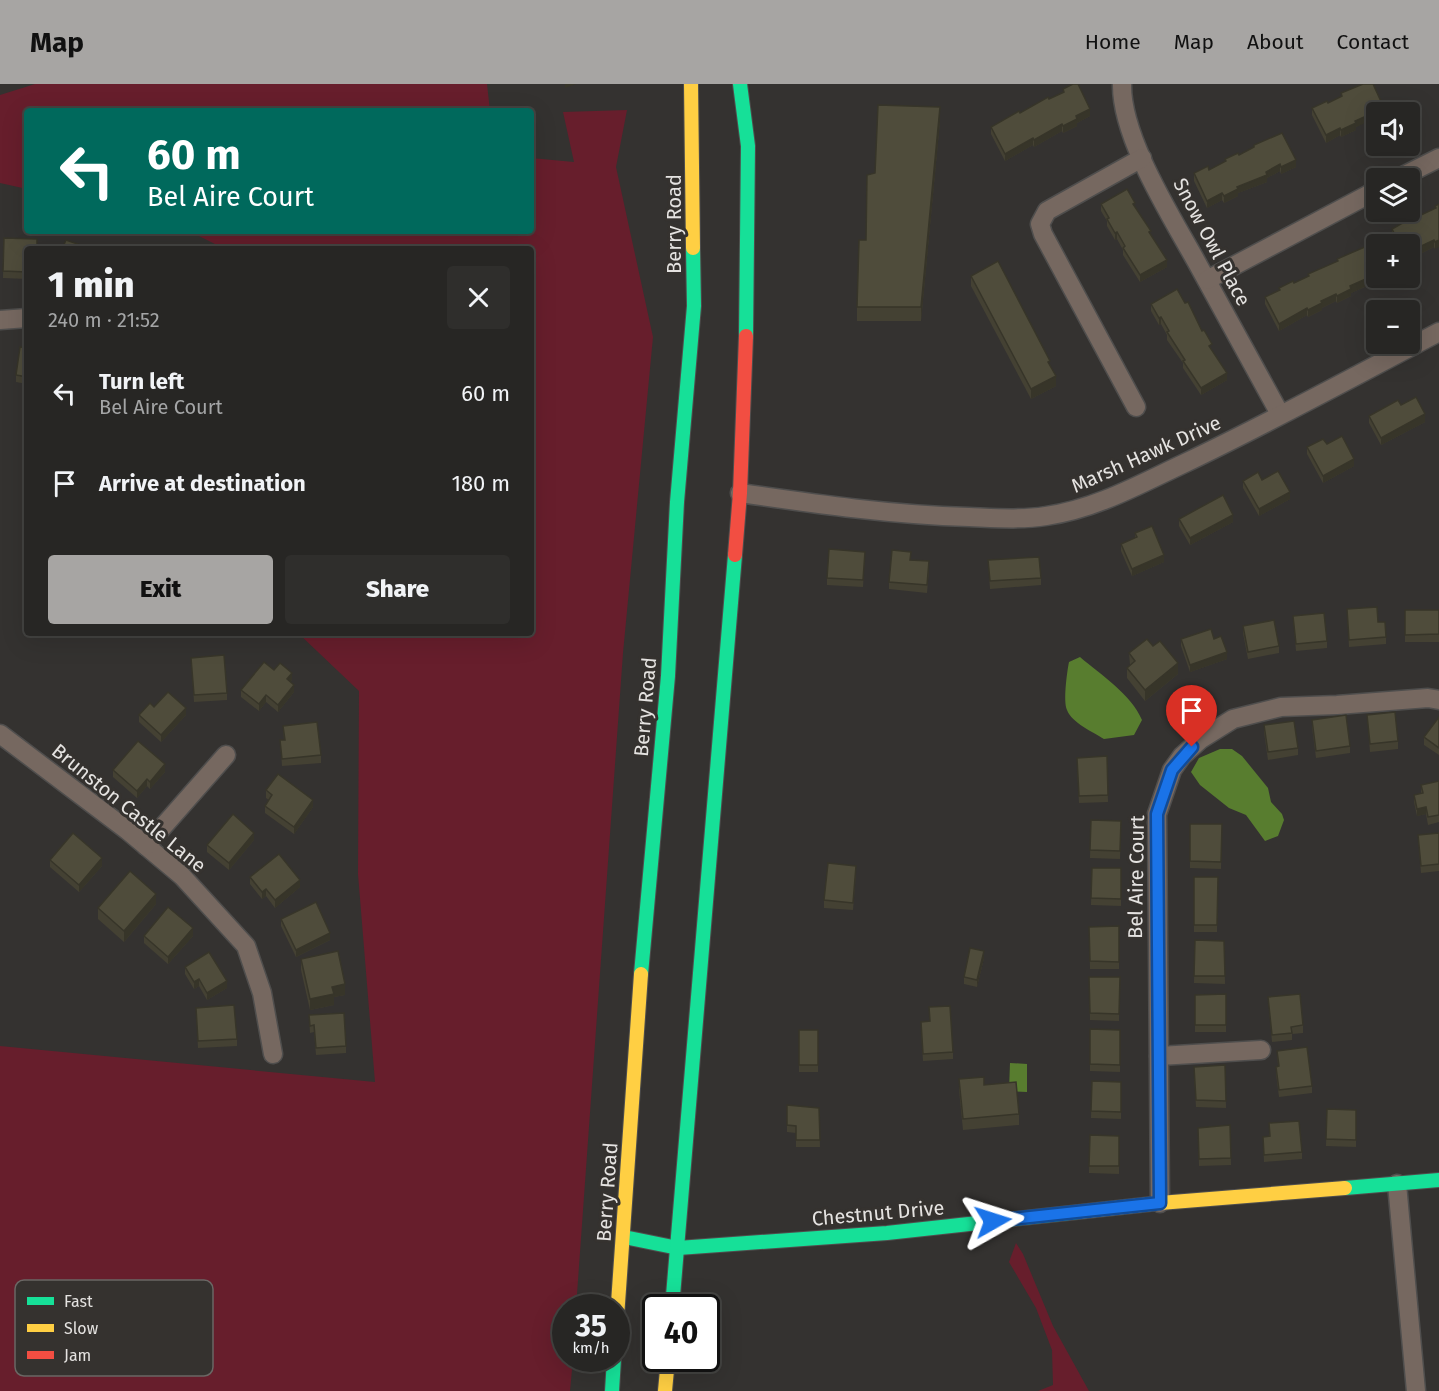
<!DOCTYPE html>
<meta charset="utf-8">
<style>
:root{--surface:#272624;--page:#2f2e2c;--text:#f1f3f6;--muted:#a4a5a6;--line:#434341;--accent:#a7a5a3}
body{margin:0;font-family:"Fira Sans",sans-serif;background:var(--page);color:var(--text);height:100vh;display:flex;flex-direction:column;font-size:22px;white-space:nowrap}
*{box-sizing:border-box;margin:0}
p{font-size:20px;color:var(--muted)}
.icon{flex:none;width:33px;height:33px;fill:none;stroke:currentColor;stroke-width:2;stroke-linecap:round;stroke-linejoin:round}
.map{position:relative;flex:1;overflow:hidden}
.sheet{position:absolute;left:24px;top:162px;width:510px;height:390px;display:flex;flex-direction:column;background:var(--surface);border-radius:6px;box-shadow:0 6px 24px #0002,0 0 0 2px var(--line)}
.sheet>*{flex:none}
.top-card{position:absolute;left:24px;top:24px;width:510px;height:126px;border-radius:6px;box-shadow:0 6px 24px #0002,0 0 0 2px var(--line);background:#00695c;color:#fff;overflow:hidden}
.fabs{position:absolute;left:1366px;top:18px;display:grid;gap:12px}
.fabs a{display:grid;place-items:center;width:54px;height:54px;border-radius:6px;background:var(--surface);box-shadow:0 6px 24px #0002,0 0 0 2px var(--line);font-size:30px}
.speed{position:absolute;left:552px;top:1210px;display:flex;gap:12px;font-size:30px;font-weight:700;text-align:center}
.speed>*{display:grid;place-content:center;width:78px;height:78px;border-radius:50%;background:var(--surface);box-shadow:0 6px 24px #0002,0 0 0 2px var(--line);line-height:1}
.speed small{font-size:15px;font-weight:400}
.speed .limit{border:3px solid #111;border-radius:9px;background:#fff;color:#111}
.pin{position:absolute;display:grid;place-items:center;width:51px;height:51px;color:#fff;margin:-62px -26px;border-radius:50% 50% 50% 0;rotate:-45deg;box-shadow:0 0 6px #0007}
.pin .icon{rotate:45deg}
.me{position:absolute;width:66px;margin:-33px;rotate:84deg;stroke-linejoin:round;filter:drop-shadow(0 0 4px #0008)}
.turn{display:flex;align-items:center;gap:21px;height:126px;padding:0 24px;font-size:27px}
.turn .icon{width:78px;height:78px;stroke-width:2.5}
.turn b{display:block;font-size:42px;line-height:51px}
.round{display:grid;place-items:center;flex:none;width:63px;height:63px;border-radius:6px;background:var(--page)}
.summary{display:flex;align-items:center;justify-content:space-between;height:102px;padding:0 24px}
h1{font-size:36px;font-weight:800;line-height:45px}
.primary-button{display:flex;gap:12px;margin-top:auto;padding:12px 24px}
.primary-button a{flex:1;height:69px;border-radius:6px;background:var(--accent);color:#111;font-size:24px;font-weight:800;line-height:69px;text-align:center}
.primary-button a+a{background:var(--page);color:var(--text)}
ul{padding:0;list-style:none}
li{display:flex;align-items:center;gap:18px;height:90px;padding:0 24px}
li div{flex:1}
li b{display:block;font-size:22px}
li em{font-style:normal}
header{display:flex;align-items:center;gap:36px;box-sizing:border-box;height:84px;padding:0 30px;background:var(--accent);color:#111}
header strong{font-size:28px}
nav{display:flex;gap:33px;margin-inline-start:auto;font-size:21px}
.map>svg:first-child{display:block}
</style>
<header>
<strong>Map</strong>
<nav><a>Home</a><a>Map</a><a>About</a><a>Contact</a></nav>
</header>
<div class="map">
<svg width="1439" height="1307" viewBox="0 0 1439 1307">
<rect width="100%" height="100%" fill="#343230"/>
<g fill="#671e2c">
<polygon points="35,0 487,0 490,27 27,27 27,105 0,99 0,11"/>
<polygon points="627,26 616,83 653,253 623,569 576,1224 566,1224 566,1275 573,1275 570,1307 0,1307 0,962 375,998 358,790 359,607 298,549 531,549 531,165 225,165 189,147 531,147 531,74 574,78 563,28"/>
<polygon points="1016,1159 1023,1170 1053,1242 1089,1307 1038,1307 1053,1301 1052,1266 1036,1224 1009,1178"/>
</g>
<g fill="#587d2f">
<path d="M1080 573C1101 591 1131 610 1142 636L1134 651 1104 655C1093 648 1072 639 1067 626 1063 617 1067 588 1069 578Z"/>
<polygon points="1220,665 1232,665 1242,672 1268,704 1271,718 1282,730 1284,736 1278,752 1265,757 1246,731 1229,724 1200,701 1191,688 1199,674"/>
<polygon points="1010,979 1027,980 1027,1008 1009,1007"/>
</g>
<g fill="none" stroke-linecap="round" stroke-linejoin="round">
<g stroke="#4f4e4d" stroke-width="21">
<g id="street">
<path d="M1122 0C1121 53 1170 130 1196 177 1224 228 1252 279 1280 330"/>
<polyline points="1399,94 1439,74"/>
<polyline points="1207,196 1377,106"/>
<polyline points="0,236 27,234"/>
<polyline points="1136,323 1043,150 1040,140 1047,127 1142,74"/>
<path d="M740 409C816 420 892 431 969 433 995 434 1021 436 1046 432 1096 425 1140 400 1185 379 1271 338 1355 292 1439 248"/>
<polyline points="0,650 127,746 182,792 246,862 262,909 273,970"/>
<polyline points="146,762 226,671"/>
<polyline points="1159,972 1261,966"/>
<polyline points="1397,1100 1416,1307"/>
<polyline points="1160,1119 1157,730 1172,686 1182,672 1201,655 1233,635 1281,623 1337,621 1428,614 1439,616"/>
</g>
</g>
<g stroke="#4f4e4d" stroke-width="16">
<g id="fast">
<polyline points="740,0 748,62 746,252"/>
<polyline points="641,890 668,592 677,418 694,222 693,164"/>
<polyline points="1345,1104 1439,1096"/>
<polyline points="624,1153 678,1164 887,1149 1078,1128"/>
<polyline points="672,1224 735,471"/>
<polyline points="612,1307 614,1275"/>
</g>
</g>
<g stroke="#4f4e4d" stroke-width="16">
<g id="slow">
<polyline points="691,0 693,164"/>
<polyline points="1078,1128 1160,1119 1345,1104"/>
<polyline points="616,1248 641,890"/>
<polyline points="665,1307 668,1275"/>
</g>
</g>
<g stroke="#4f4e4d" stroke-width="16">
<polyline id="jam" points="735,471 740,409 746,252"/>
</g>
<use href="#street" stroke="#766860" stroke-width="18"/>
<use href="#fast" stroke="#16e098" stroke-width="14"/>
<use href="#slow" stroke="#ffcf43" stroke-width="14"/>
<use href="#jam" stroke="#f24e42" stroke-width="14"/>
</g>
<g fill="#444133">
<polygon points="1063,5 1090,32 1077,39 1077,42 1063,49 1062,47 1034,63 1033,61 1005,77 991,50 991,43 1063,8"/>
<polygon points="1341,9 1384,28 1356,43 1356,46 1341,53 1340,51 1326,59 1312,31 1312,24 1328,19 1341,13"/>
<polygon points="940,37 921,237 857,237 857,223 875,89"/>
<polygon points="1254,61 1296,83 1281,90 1280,87 1267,94 1267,98 1238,109 1238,112 1224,119 1222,116 1207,124 1194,97 1194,89 1209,86 1225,78 1225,75 1239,71 1254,64"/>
<polygon points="1101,120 1135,123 1167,183 1140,198 1123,171 1123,166 1117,155 1115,156 1107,142 1107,137 1101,127"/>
<polygon points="1439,120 1435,165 1434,163 1420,170 1420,172 1410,160 1396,160 1392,152 1392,145 1435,125 1435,122"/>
<polygon points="4,154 27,165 27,195 3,194"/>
<polygon points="1337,175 1380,194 1380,196 1351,209 1351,212 1337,219 1336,217 1322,224 1322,226 1308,233 1307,231 1279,247 1265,220 1265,213 1279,206 1279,204 1294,199 1308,192 1308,190 1337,178"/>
<polygon points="971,192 1050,281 1056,302 1031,315 971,202"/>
<polygon points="1151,220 1202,247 1227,296 1201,311 1183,284 1183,279 1167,256 1167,251 1161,240 1159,241 1151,227"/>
<polygon points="27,264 27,300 16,298 16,291"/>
<polygon points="1369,332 1425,338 1381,361 1369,339"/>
<polygon points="1327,360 1354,382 1323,399 1307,370 1307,363"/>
<polygon points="1262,396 1290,415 1259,432 1243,404 1243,397"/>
<polygon points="1179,435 1233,438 1190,461 1179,442"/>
<polygon points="1135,449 1164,478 1132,492 1121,467 1121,460 1135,454"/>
<polygon points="865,468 863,503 827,501 827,494"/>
<polygon points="911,476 929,485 927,509 889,505 889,498"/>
<polygon points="988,476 1041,494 1041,501 990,505"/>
<polygon points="1347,525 1378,538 1386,553 1386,560 1349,563"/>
<rect x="1405" y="526" width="34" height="32"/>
<polygon points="1293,532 1327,557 1327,564 1296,567"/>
<polygon points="1243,542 1279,562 1279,569 1248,575 1243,549"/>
<polygon points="1181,555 1214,555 1227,575 1190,588 1181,562"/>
<polygon points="1129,569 1178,590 1145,617 1127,594 1127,584 1130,581"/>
<polygon points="191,574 227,609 227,616 194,618"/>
<polygon points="274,586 292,596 290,598 294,608 278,628 266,618 259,627 241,613 241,606"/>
<polygon points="154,623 186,631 161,658 139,638 139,631"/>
<polygon points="1367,631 1398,657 1398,665 1370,668"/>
<polygon points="1439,633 1439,671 1424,661 1424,653"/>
<polygon points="1312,636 1350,662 1350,669 1316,674 1312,643"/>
<polygon points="1264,641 1298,664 1298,671 1268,676 1264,648"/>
<polygon points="283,642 321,671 321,679 282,682 280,656 284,656"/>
<polygon points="1107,672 1108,718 1079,719 1077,681"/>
<polygon points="113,686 165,688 150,705 147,702 137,714 113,693"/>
<polygon points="1439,697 1439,738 1428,741 1426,730 1417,732 1414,718 1414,711 1421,709 1421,701"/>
<polygon points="266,706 313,723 294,750 265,729 265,722 269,716 266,714"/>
<polygon points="1091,736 1121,737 1120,775 1090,774"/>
<polygon points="1190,740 1222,740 1221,785 1190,784"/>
<polygon points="1439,749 1439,787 1421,789 1418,751"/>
<polygon points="254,756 229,786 207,768 207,761"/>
<polygon points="50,776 102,782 79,808 50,783"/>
<polygon points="1092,784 1121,784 1121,822 1091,821"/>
<polygon points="856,789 853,826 824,824 824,816"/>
<polygon points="250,793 300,803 275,824 266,812 262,815 250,800"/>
<polygon points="1194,793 1218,793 1217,848 1194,848"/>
<polygon points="156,820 124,858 98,835 98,824"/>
<polygon points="281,835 330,856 296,873 281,842"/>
<polygon points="1119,842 1119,885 1090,885 1089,843"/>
<polygon points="144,852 193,852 168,880 144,859"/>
<polygon points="1195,856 1224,857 1225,900 1194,899"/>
<polygon points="984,874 977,903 964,900 964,893"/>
<polygon points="301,875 345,911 334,913 334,921 310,926 301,886"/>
<polygon points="185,883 227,904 207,916 199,902 194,905 185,890"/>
<polygon points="1089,893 1120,893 1119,937 1090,936"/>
<polygon points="1226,910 1226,948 1195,948 1195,911"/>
<polygon points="1268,913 1303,941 1303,949 1292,950 1292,956 1272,958"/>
<polygon points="929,923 953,968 953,975 923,977 921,945 930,937"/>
<polygon points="196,924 237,955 237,962 198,964"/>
<polygon points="309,931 346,962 346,969 316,971 314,948 310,949"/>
<polygon points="1090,945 1120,946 1120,988 1090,987"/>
<rect x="799" y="946" width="19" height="42"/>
<polygon points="1277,967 1312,1002 1312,1009 1279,1013 1276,990 1276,983 1278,982"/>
<polygon points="1225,981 1226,1024 1196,1023 1194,990"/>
<polygon points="959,995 984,1001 1019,1030 1019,1041 963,1046 959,1006"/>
<polygon points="1092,997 1121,998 1121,1035 1091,1034"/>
<polygon points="787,1021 819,1024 820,1063 796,1063 796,1049 787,1048"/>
<polygon points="1327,1025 1356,1026 1356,1063 1326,1062"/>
<polygon points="1269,1039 1302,1068 1302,1075 1264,1078 1263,1053 1269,1052"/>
<polygon points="1230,1041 1231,1081 1199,1082 1198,1044"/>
<polygon points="1090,1051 1119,1052 1119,1090 1089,1089"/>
</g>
<g fill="#373529">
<polygon points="565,0 576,0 565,4"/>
<polygon points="940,23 940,37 921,237 921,223"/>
<polygon points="1384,24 1384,28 1377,28 1377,34 1356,43 1356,46 1341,53 1341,46 1355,37"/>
<polygon points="1090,25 1090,32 1077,39 1077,42 1063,49 1063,42 1076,32"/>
<polygon points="1062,40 1062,47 1034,63 1034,56"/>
<polygon points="1340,44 1340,51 1326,59 1326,51"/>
<polygon points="1033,54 1033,61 1005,77 1005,70"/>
<polygon points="1296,76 1296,83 1281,90 1281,83"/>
<polygon points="1280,80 1280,87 1267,94 1267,98 1238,109 1238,112 1224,119 1224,112 1237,103"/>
<polygon points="1222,109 1222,116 1207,124 1207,117"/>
<polygon points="1117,148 1117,155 1115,156 1115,149"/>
<polygon points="1434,156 1434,163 1420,170 1420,172 1410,177 1410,170 1419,163"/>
<polygon points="1439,156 1439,163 1435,165 1435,158"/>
<polygon points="1167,176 1167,183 1140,198 1140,191"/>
<polygon points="1377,190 1377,194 1380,194 1380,196 1351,209 1351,212 1337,219 1337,212 1350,202"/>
<polygon points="1336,210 1336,217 1322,224 1322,226 1308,233 1308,226 1321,217"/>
<polygon points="1307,224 1307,231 1279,247 1279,240"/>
<polygon points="1161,233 1161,240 1159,241 1159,234"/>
<polygon points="1227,289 1227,296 1201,311 1201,304"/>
<polygon points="1056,292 1056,302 1031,315 1031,305"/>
<polygon points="1425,330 1425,338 1381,361 1381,354"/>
<polygon points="1354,375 1354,382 1323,399 1323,392"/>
<polygon points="1290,408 1290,415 1259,432 1259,425"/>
<polygon points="1233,431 1233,438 1190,461 1190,454"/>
<polygon points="1164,471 1164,478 1132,492 1132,485"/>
<polygon points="1227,568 1227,575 1190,588 1190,581"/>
<polygon points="1178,579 1178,590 1145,617 1145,606"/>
<polygon points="292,589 292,596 287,602 287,595"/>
<polygon points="294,601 294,608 278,628 278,621"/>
<polygon points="266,611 266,618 259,627 259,620"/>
<polygon points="186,624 186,631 161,658 161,651"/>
<polygon points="165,680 165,688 150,705 150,698"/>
<polygon points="147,695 147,702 137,714 137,707"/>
<polygon points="313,716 313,723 294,750 294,743"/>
<polygon points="1426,723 1426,730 1417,732 1417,725"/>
<polygon points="254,749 254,756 229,786 229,779"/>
<polygon points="102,774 102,782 79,808 79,801"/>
<polygon points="300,796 300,803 275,824 275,816"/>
<polygon points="266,805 266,812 262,815 262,808"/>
<polygon points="156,810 156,820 124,858 124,847"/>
<polygon points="193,844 193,852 168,880 168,873"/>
<polygon points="330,849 330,856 296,873 296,866"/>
<polygon points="984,867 984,874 977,903 977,896"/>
<polygon points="199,895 199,902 194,905 194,898"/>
<polygon points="227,897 227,904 207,916 207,909"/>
<polygon points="345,900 345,911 334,913 334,921 310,926 310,915 332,903"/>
</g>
<g fill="#4f4c3b" stroke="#373529" stroke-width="1.5">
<polygon points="1073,0 1078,0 1090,25 1076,32 1077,35 1063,42 1062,40 1034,56 1033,54 1005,70 991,43 1019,27 1020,29 1048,13 1049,15 1064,8 1063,5"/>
<polygon points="1363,0 1373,0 1384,24 1355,37 1356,39 1341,46 1340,44 1326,51 1312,24 1327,17 1328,19 1342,12 1341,9"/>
<polygon points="878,21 940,23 921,223 857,223 859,156 866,156 867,91 875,89"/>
<polygon points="1282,49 1296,76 1281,83 1280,80 1266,88 1267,91 1237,103 1238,105 1224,112 1222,109 1207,117 1194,89 1208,82 1209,86 1226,77 1225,75 1238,69 1239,71 1254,63 1254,61"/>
<polygon points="1127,105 1135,119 1133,120 1151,147 1149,148 1167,176 1140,191 1123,164 1125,162 1117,148 1115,149 1107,135 1109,134 1101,120"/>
<polygon points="1439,120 1439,156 1435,158 1434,156 1419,163 1420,165 1410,170 1410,160 1400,160 1392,145 1420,129 1421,131 1436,124 1435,122"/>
<polygon points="4,154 37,155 37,165 27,165 27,188 3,187"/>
<polygon points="66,156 92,165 62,165"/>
<polygon points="1367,162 1377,183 1377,190 1350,202 1351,205 1337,212 1336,210 1321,217 1322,219 1308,226 1307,224 1279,240 1265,213 1280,206 1279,204 1293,197 1294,199 1309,192 1308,190 1338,177 1337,175"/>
<polygon points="998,177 1050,277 1048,278 1056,292 1031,305 971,192"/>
<polygon points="1177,205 1185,219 1188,218 1202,247 1204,246 1212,260 1209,262 1227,289 1201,304 1183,277 1185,276 1167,248 1169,247 1161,233 1159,234 1151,220"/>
<polygon points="20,263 27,264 27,293 16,291"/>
<polygon points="1416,313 1425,330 1381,354 1369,332 1398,316 1401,321"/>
<polygon points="1342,352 1354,375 1323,392 1307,363 1323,355 1327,360"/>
<polygon points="1278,387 1290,408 1259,425 1243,397 1258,388 1262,396"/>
<polygon points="1223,411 1233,431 1190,454 1179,435"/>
<polygon points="1152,442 1164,471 1132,485 1121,460 1137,453 1135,449"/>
<polygon points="829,465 865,468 863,496 827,494"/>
<polygon points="892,466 911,468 910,476 929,477 927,501 889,498"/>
<polygon points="1039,473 1041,494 990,497 988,476"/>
<polygon points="1377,523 1378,538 1385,538 1386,553 1349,556 1347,525"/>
<polygon points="1405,526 1439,526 1439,550 1405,551"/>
<polygon points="1324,529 1327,557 1296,560 1293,532"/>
<polygon points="1274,536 1279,562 1248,568 1243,542"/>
<polygon points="1211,545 1214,555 1221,552 1227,568 1190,581 1181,555"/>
<polygon points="1147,555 1153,562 1160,557 1178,579 1145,606 1127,584 1135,577 1129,569"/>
<polygon points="224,571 227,609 194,611 191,574"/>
<polygon points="264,578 274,586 280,579 292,589 287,595 294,601 278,621 266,611 259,620 241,606"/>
<polygon points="168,608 186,624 161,651 139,631 150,619 154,623"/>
<polygon points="1395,628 1398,657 1370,660 1367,631"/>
<polygon points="1346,631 1350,662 1316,667 1312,636"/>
<polygon points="1439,633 1439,664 1424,653"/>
<polygon points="1294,637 1298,664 1268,668 1264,641"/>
<polygon points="317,638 321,671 282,675 280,656 285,656 283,642"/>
<polygon points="138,657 165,680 150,698 147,695 137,707 113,686"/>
<polygon points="1107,672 1108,711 1079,712 1077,674"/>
<polygon points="278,690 313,716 294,743 265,722 272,711 266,706"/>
<polygon points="1439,697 1439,731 1428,733 1426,723 1417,725 1414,711 1423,709 1421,701"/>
<polygon points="233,730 254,749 229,779 207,761"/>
<polygon points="1091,736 1121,737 1120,767 1090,766"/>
<polygon points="1190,740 1222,740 1221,778 1190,777"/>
<polygon points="73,749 102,774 79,801 50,776"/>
<polygon points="1439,749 1439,780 1421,782 1418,751"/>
<polygon points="279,770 300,796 275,816 266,805 262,808 250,793"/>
<polygon points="828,779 856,782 853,819 824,816"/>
<polygon points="1092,784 1121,784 1121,815 1091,814"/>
<polygon points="130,787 156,810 124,847 98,824"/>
<polygon points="1194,793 1218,793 1217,841 1194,841"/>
<polygon points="316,818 330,849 296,866 281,835"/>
<polygon points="168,823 193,844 168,873 144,852"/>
<polygon points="1119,842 1119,878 1090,877 1089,843"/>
<polygon points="1195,856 1224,857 1225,892 1194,892"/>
<polygon points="970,864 984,867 977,896 964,893"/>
<polygon points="338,867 345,900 332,903 334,910 310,915 301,875"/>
<polygon points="209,868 227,897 207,909 199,895 194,898 185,883"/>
<polygon points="1089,893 1120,893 1119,930 1090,929"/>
<polygon points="1226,910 1226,941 1195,941 1195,911"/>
<polygon points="1300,910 1303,941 1291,943 1292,949 1272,951 1268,913"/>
<polygon points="234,921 237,955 198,957 196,924"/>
<polygon points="950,922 953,968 923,970 921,938 930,937 929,923"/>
<polygon points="344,929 346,962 316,964 314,941 310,942 309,931"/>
<polygon points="1090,945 1120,946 1120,981 1090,980"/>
<rect x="799" y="946" width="19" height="35"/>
<polygon points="1307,963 1312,1002 1279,1006 1276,983 1279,982 1277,967"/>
<polygon points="1225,981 1226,1017 1196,1016 1194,983"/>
<polygon points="984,993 984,1001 1016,998 1019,1030 963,1035 959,995"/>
<polygon points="1092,997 1121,998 1121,1028 1091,1027"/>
<polygon points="787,1021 819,1024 820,1056 796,1056 796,1042 787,1041"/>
<polygon points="1327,1025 1356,1026 1356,1056 1326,1055"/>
<polygon points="1299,1037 1302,1068 1264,1071 1263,1053 1270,1052 1269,1039"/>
<polygon points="1230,1041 1231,1074 1199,1075 1198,1044"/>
<polygon points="1090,1051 1119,1052 1119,1082 1089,1082"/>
</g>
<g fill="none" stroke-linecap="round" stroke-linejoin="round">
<g stroke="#114b97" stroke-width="15">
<polyline id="route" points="993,1137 1160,1119 1157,730 1172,686 1192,663"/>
</g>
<use href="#route" stroke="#1a73e8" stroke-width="10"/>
</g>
<g text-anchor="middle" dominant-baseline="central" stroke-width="6" stroke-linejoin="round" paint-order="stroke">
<g font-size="20" fill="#e5e3e1" stroke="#35322f">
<text transform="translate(674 140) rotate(-90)">Berry Road</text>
<text transform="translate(1212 158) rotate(62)">Snow Owl Place</text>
<text transform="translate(1146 370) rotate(-24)">Marsh Hawk Drive</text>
<text transform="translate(645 623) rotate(-85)">Berry Road</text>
<text transform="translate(129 724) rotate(39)">Brunston Castle Lane</text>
<text transform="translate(1136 793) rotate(-89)">Bel Aire Court</text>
<text transform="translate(607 1108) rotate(-86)">Berry Road</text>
<text transform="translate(878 1129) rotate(-5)">Chestnut Drive</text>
</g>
</g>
<rect x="15" y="1196" width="198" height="96" rx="9" fill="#35322f" stroke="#6a6764" stroke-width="1.5"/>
<rect x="27" y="1213" width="27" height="8" fill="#16e098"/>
<rect x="27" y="1240" width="27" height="8" fill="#ffcf43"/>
<rect x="27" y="1267" width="27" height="8" fill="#f24e42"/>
<g font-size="16" fill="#e5e3e1">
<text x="64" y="1223">Fast</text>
<text x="64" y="1250">Slow</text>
<text x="64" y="1277">Jam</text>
</g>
</svg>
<div class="fabs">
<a><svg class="icon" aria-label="sound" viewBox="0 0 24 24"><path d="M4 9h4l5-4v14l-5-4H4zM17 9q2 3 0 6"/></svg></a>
<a><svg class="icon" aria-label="layers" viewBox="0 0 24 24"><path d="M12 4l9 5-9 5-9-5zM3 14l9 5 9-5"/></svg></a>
<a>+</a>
<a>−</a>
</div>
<div class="speed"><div>35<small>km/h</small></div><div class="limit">40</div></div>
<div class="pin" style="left:1192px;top:663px;background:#d93025"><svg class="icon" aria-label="arrive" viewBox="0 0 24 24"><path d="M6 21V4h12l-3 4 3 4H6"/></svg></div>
<svg class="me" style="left:993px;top:1137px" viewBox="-20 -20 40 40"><path d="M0-17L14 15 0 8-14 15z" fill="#1a73e8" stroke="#fff" stroke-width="4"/></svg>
<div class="top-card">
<div class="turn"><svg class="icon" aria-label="left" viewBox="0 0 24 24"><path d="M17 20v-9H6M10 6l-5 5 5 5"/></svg><div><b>60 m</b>Bel Aire Court</div></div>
</div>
<section class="sheet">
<div class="summary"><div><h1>1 min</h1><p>240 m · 21:52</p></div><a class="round"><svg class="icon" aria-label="close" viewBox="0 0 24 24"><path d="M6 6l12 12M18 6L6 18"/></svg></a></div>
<ul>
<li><svg class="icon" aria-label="left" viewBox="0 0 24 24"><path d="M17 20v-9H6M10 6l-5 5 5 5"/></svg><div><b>Turn left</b><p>Bel Aire Court</p></div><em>60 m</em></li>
<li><svg class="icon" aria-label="arrive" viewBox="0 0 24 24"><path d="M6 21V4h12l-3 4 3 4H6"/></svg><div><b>Arrive at destination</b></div><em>180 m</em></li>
</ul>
<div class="primary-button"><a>Exit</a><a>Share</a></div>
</section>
</div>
